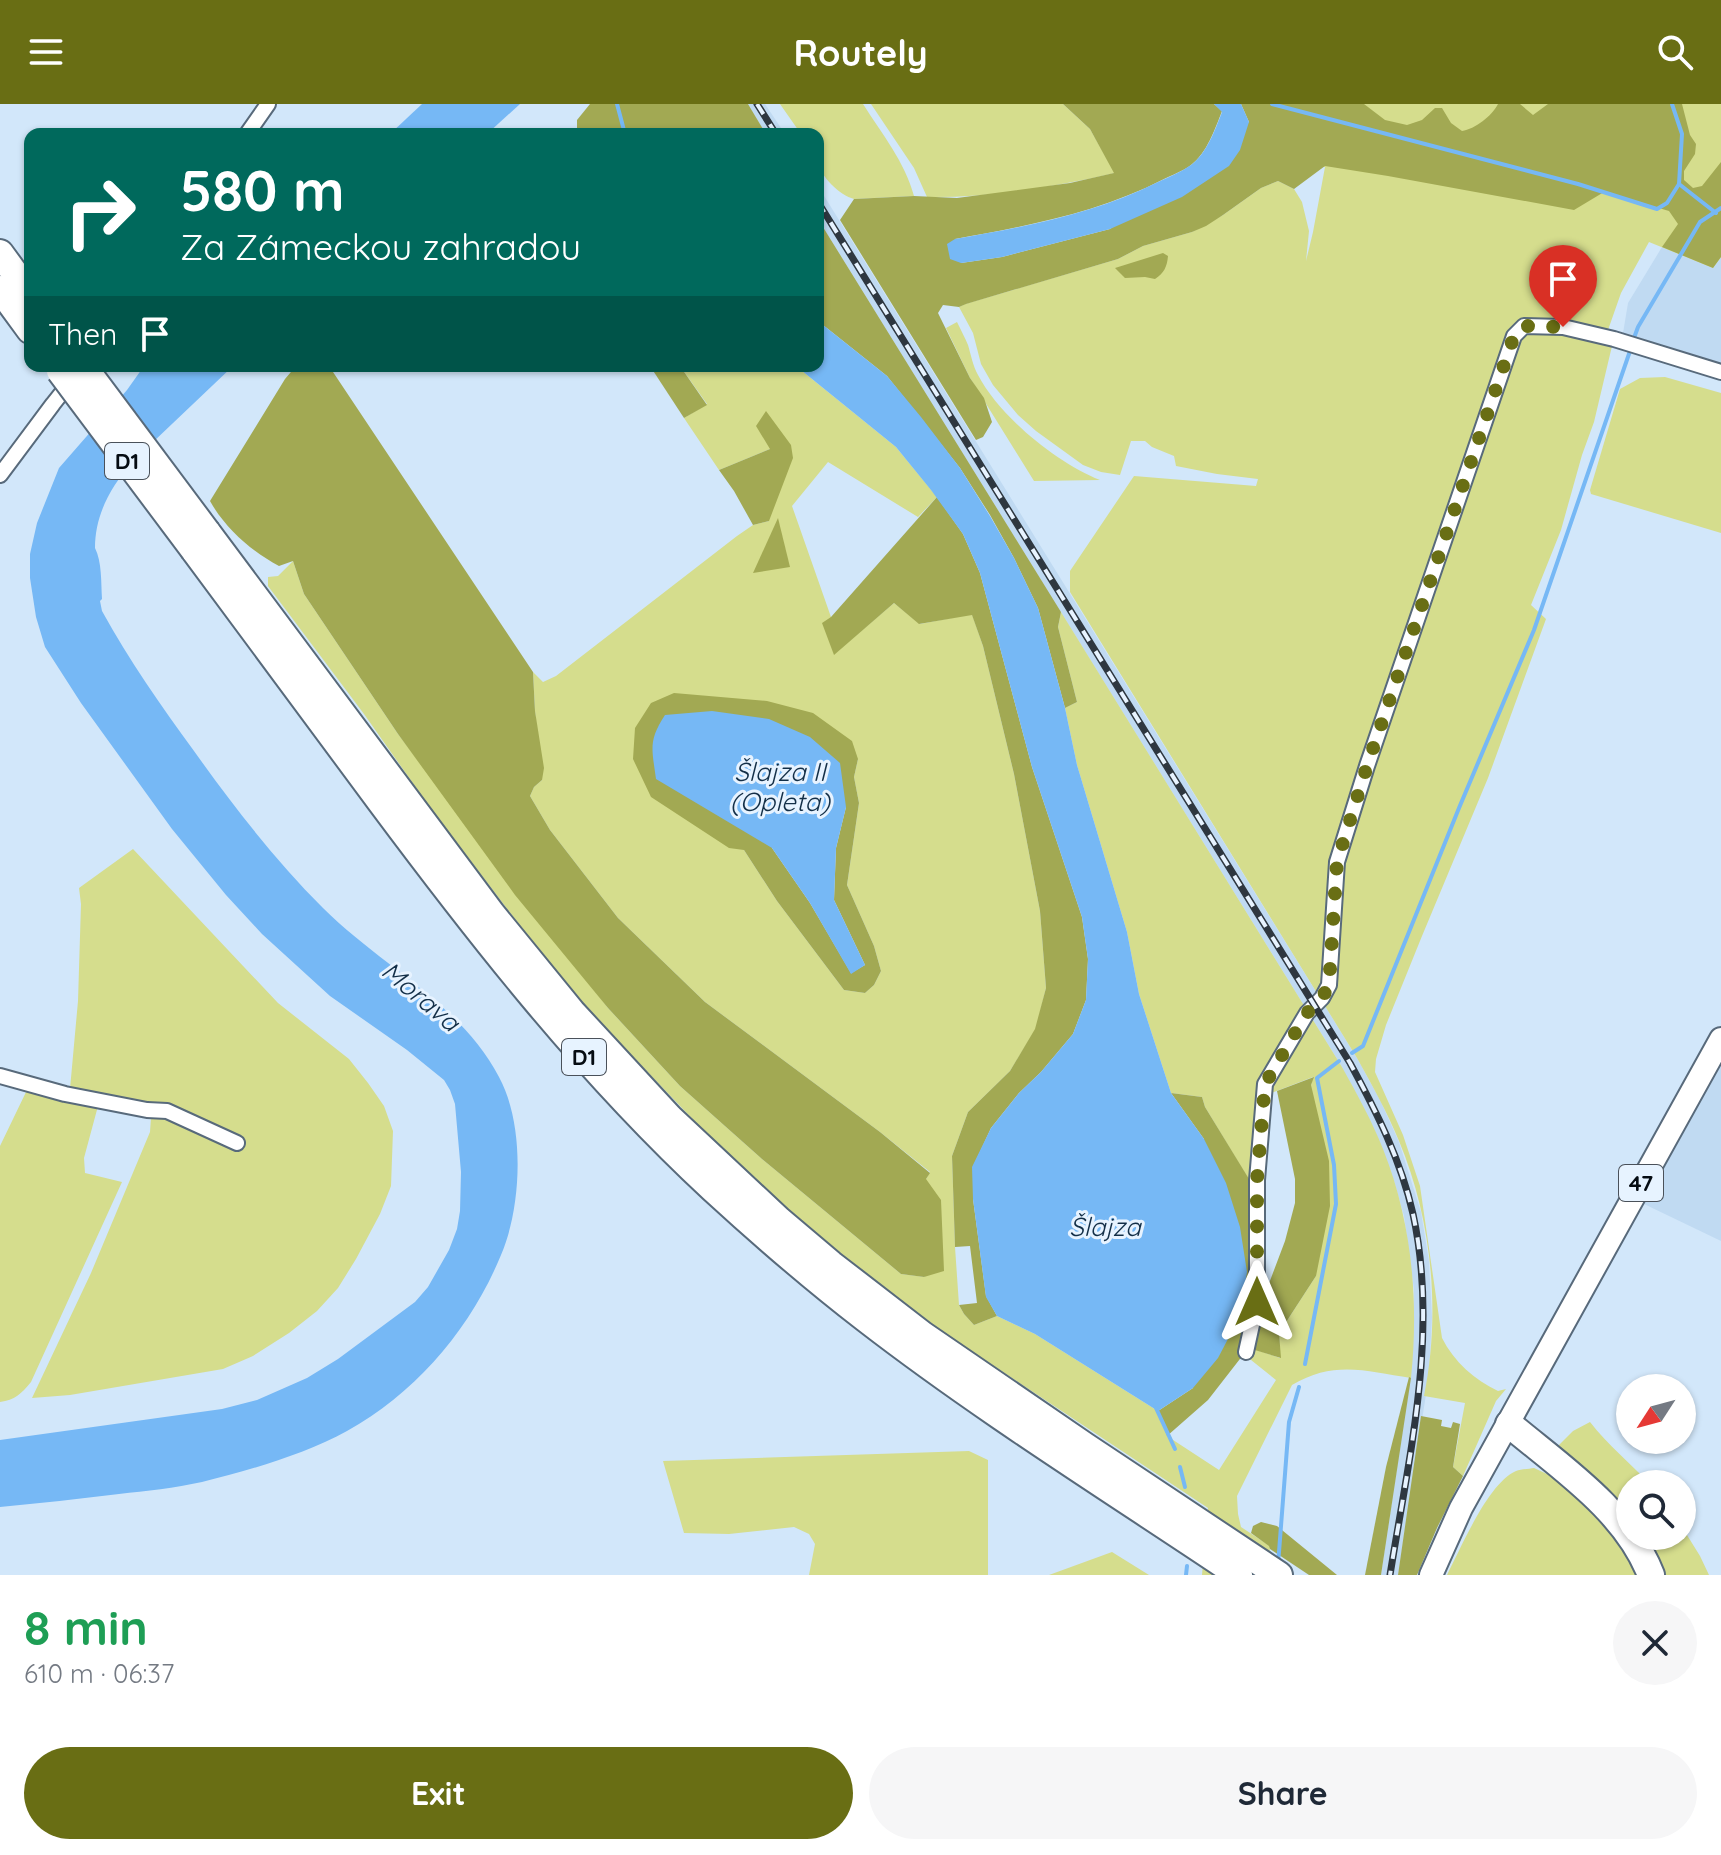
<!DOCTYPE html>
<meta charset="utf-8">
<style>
:root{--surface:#fff;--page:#f6f6f7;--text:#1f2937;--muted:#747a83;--accent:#696e14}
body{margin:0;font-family:Quicksand,sans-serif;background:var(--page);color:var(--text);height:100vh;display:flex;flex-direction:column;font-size:30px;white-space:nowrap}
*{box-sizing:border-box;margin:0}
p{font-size:26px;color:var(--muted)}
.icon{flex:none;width:44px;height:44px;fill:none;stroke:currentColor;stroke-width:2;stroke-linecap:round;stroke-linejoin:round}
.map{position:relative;height:1471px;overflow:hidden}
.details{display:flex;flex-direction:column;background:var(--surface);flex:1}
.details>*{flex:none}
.top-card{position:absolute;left:24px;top:24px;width:800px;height:244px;border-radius:16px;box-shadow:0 2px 6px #0004;background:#00695c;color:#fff;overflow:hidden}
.needle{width:52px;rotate:234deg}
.tools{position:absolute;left:1616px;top:1270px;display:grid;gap:16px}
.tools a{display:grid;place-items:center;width:80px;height:80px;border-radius:50%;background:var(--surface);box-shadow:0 2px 6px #0004;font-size:40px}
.pin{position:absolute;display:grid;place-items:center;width:68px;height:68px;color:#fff;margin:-82px -34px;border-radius:50% 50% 50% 0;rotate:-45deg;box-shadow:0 0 8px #0007}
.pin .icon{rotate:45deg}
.me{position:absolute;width:88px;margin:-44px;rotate:0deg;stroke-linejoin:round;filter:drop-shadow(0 0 6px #0008)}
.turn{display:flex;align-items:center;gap:28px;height:168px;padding:0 24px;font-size:36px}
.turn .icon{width:104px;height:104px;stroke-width:2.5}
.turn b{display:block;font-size:56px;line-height:68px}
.then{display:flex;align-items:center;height:76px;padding:0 24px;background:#0003;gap:16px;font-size:30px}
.round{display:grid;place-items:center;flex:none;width:84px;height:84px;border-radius:42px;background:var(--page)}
.summary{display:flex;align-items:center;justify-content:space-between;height:136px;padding:0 24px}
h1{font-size:48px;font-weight:700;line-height:60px;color:#1e9e55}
.cta{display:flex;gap:16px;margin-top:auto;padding:16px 24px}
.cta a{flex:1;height:92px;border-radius:48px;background:var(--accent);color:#fff;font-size:32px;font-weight:700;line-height:92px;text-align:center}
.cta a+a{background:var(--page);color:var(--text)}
header{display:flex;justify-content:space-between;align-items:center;height:104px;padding:0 24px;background:var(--accent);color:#fff;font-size:36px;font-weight:700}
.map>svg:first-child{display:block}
</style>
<header><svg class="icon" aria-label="menu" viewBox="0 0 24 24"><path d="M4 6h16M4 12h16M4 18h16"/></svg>Routely<svg class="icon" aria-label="search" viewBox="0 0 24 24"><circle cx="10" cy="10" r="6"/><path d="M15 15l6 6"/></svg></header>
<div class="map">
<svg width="1721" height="1471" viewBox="0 0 1721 1471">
<rect width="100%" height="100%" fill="#d2e7fa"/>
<g fill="#c0daf2">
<polygon points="748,0 765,0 785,30 766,30"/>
<polygon points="818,82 1357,954 1381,998 1399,1038 1421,1108 1429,1158 1432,1213 1429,1271 1398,1471 1381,1471 1411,1269 1414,1186 1404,1112 1394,1077 1342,963 818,115"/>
<polygon points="1662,143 1713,164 1721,153 1721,259 1623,229 1628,199"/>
<polygon points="1721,961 1721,1137 1644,1100"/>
</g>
<g fill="#d5dd8d" fill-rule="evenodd">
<path d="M780 0H863C882 30 905 58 914 92L854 95C840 91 820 73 818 57 817 49 818 39 818 30H801Z"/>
<path d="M871 0H1063L1090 25 1115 69C1054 83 990 94 927 93L914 64Z"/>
<path d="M1261 0H1721V153L1713 164 1649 138 1621 189 1608 226 1612 242 1594 318 1582 351 1561 426 1531 501 1546 515 1488 674 1422 832 1386 921 1376 955 1375 968 1403 1031 1420 1082 1442 1234C1454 1258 1475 1276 1498 1287L1506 1285 1496 1297 1463 1372 1453 1363 1465 1299 1424 1292C1441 1208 1432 1116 1399 1037 1387 1008 1372 981 1357 954L1070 488V467L1134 372 1256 382 1258 375 1217 370 1176 362 1174 352 1152 343 1145 337H1131L1120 371 1101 368 1083 361 1036 327 1018 311 993 281 981 260 973 229 959 203 965 200 1118 155 1143 142 1192 128 1223 111 1261 84 1278 77 1294 85 1302 98 1309 127 1306 157 1313 128 1325 63 1254 56Z"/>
<path d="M957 218C961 226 965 234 968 241 971 251 973 262 978 271 1000 313 1057 359 1100 376L1034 377 970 274 946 224Z"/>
<path d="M680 262H796L896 343 937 393 918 413 828 358 792 402 831 513 834 550 894 499 920 520 972 510 983 542 1014 670 1040 807 1046 884 1036 925 1010 967 968 1008 952 1052 955 1143 959 1201 964 1210 974 1221 997 1212 1035 1230 1158 1307 1167 1332 1219 1366 1276 1276 1246 1252 1245 1242 1280 1254 1279 1229 1316 1172 1311 981 1313 973 1269 990 1263 1077 1249 1076 1205 1003 1202 993 1171 989 1139 890 1127 828 1077 661 1065 604 1077 598 1058 523 1061 508 1342 963C1357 990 1372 1017 1383 1045 1412 1118 1419 1196 1411 1274 1366 1267 1334 1256 1292 1281L1237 1392 1238 1410 1241 1423 1270 1442 1268 1471H1202L1208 1404 944 1229 871 1174 795 1112 724 1048 591 909 527 831 431 705 364 610 268 482V473L278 472 293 457 304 490 398 630 608 904 680 982 762 1055 901 1170 925 1173 926 1075 930 1068 880 1028 705 898 618 814 550 726 530 692 534 683 542 676 535 607 533 568 543 578 556 572 737 432 753 421 769 417 770 345 719 366 684 314 707 300ZM858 655 854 673 859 699 847 781 874 842 881 867 874 881 865 889 844 886 777 797 744 746Z"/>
<polygon points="1665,273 1721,289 1721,429 1591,390 1590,386 1620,285 1640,274"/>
<polygon points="133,745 278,899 349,955 368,979 384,1002 393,1027 391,1082 380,1110 356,1155 338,1184 317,1207 289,1229 253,1252 223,1265 70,1291 32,1294 91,1169 150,1028 152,999 70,985 78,897 81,800 79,784"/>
<path d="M27 986 98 1002 84 1054 85 1069 122 1078 31 1278C21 1290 15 1296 0 1298V1042Z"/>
<path d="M1590 1318C1608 1341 1630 1359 1650 1380H1630V1415L1555 1345 1573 1327Z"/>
<polygon points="969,1347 988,1356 988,1471 809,1471 815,1440 809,1430 794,1423 729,1430 684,1429 663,1357"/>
<path d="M1534 1364C1542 1368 1550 1371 1557 1375 1589 1396 1623 1436 1637 1471H1447C1461 1444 1488 1379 1516 1367 1521 1365 1529 1365 1534 1364Z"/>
<polygon points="1682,1423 1700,1452 1709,1471 1663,1471 1659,1455 1642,1432 1682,1432"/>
<polygon points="1112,1448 1149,1471 1049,1471"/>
</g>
<g fill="#a2a953" fill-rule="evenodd">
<polygon points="590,0 748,0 766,30 577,30 577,16"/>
<path d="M1063 0H1214L1222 7C1215 25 1207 49 1191 61 1183 67 1172 71 1164 75 1098 109 1027 122 955 135L961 159 1002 153 1110 125 1249 18 1241 0H1364L1385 16 1407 21 1422 16 1435 4H1442L1451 19 1462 27C1475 25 1492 12 1498 0H1520L1533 11 1548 0H1682L1690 31 1696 40 1695 50 1684 67V76L1693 84 1702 82 1721 58V49V153L1713 164 1662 143 1678 120 1669 107 1604 88 1574 106 1388 72 1325 62 1294 85 1278 77 1261 84 1223 111 1206 122 1192 128 1143 142 1118 155 966 200 959 203 943 201 938 209 970 274 984 294 992 318 983 333 976 336 840 116 854 95 914 92 957 94 1070 79 1114 69 1090 25Z"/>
<polygon points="818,115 1061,508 1058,523 1077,598 1065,604 1038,504 1014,454 990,411 960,364 887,272 818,217"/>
<path d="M1163 149 1168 152C1167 163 1164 169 1155 175L1145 173 1125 174 1115 164Z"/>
<path d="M296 262H329L533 568 535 607 544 664 542 676 534 683 530 692 550 726 618 814 705 898 880 1028 930 1069 926 1075 941 1096 944 1167 924 1173 901 1170 762 1055 680 982 608 904 515 791 398 630 304 490 293 457 279 462C252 448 225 424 210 397L285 275Z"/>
<polygon points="650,262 680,262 707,301 684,314"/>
<polygon points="766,307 791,341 793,354 769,417 753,421 734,387 719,366 770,345 756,322"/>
<polygon points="937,393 963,430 980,469 1032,663 1082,813 1088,855 1086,896 1073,930 1041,968 1019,989 991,1024 973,1063 973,1095 986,1192 997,1212 974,1221 964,1210 959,1201 977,1199 970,1142 955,1143 952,1052 968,1008 1010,967 1035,925 1046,884 1040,807 1014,670 983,542 972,511 919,520 894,499 834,551 822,519 831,513"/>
<polygon points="778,414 790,463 753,469"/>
<path d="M674 589 767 597 813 609 852 637 858 655 854 673 859 699 847 781 874 842 881 867 874 881 865 889 844 886 777 797 744 746 729 744 651 693 633 655 635 624 651 599ZM846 703 836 744 834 796 865 861 851 869 810 799 772 744Z"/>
<polygon points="1314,973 1311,981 1329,1057 1330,1102 1316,1172 1279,1229 1281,1254 1245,1243 1243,1251 1208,1296 1167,1332 1158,1307 1193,1284 1204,1035 1171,989 1202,993 1205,1003 1249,1075 1263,1077 1262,1198 1285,1137 1295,1099 1295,1075 1277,987"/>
<polygon points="1409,1273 1411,1274 1381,1471 1365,1471 1386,1363"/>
<polygon points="1421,1312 1442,1316 1441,1322 1451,1324 1453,1318 1460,1320 1453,1363 1463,1372 1437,1424 1417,1471 1398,1471"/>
<polygon points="1261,1418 1277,1422 1337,1471 1309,1471 1270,1445 1269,1442 1251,1429 1253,1422"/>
</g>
<g fill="#76b8f5">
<polygon points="422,0 520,0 487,30 390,30"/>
<path d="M1214 0H1241L1249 18 1240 46 1229 62 1182 93 1110 125 1002 153 961 159 950 155 947 140 955 135C1024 123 1095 110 1158 78 1169 73 1181 68 1191 61 1207 49 1215 26 1222 8Z"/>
<polygon points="818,217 887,272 921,313 960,364 990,412 1014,454 1038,504 1065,604 1077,661 1127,828 1139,890 1171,989 1204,1035 1226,1079 1240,1123 1247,1168 1240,1212 1218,1254 1193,1284 1158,1307 1035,1230 997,1212 986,1193 973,1095 972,1063 991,1024 1019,989 1041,968 1073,930 1086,896 1088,855 1082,813 1032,663 980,469 963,430 931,386 896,343 796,262 818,262"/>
<path d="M144 262H233L132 358C111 383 95 410 95 444 102 458 101 478 102 495L100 497 102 507C129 556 161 602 194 647 234 703 275 756 323 804 380 861 461 900 499 973 525 1021 522 1102 501 1151 471 1224 417 1288 347 1327 303 1351 250 1366 202 1378 175 1384 146 1387 119 1390 79 1395 40 1399 0 1403V1336L222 1305 257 1296 307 1274 338 1255 415 1198 428 1183 449 1146 457 1125 460 1107 461 1068 455 1000 450 986 444 976 407 946 330 892 262 830 226 791 172 725 81 599 45 543 36 513 30 474V450L37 419 59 364 127 286Z"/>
<path d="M712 607 769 615 810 633 840 659 846 703 836 744 834 796 865 861 851 870 810 799 772 744 656 675C652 645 648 637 665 611Z"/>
</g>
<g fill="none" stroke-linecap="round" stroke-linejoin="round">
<g stroke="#76b8f5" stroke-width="4">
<polyline points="617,0 625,30"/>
<polyline points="1272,0 1578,80 1657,105 1667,99 1679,80"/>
<polyline points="1672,0 1682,30 1679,80 1716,109"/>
<polyline points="1634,234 1638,223 1700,118 1721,104"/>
<polyline points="1352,949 1363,942 1459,704 1534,526 1630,247"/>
<polyline points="1305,1260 1336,1100 1334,1061 1317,974 1339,957"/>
<polyline points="1156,1304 1175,1345"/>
<polyline points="1180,1363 1185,1383"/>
<polyline points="1278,1461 1289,1318 1299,1283"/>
<polyline points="1186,1471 1187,1462"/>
</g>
<g stroke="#586a7b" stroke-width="18">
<g id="minor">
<polyline points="247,30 268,0"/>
<polyline points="0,371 53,300 72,276"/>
<polyline points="0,972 65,990 147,1006 167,1007 237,1039"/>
<polyline points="1246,1248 1257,1198 1257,1076 1265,980 1307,909 1322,894 1329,881 1337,758 1367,662 1514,232 1524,222 1563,223 1614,235 1721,268"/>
</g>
</g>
<g stroke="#586a7b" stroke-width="26">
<polyline id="primary" points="1431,1471 1461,1404 1721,935"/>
</g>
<g stroke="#586a7b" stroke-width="30">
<g id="motorway">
<polyline points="0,149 30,190"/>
<polyline points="0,185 30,226"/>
<polyline points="207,428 492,810 572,908 670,1014 779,1116 831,1160 923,1231 1085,1342 1279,1471"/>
<path d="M194 446C256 530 318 613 380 697 482 834 587 968 713 1085 762 1130 813 1174 866 1215 985 1307 1114 1387 1239 1471"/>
<path d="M1509 1320C1560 1363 1626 1406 1651 1471"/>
</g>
</g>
<use href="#minor" stroke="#fff" stroke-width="14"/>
<use href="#primary" stroke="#fff" stroke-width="22"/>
<use href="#motorway" stroke="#fff" stroke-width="26"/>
<g stroke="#2e3740" stroke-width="7">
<g id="rail">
<polyline points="757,0 776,30"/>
<path d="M818 98 1350 959C1376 1007 1401 1056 1413 1110 1439 1229 1409 1352 1390 1471"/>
</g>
</g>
<use href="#rail" stroke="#e7f3ff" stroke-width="4" stroke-dasharray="12" stroke-linecap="butt"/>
<g stroke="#586a7b" stroke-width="30" stroke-linecap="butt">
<g id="motorway-bridge">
<polyline points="83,262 207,428"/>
<polyline points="60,267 194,446"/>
</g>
</g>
<use href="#motorway-bridge" stroke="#fff" stroke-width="26"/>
</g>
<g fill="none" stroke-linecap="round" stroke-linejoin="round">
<polyline stroke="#696e14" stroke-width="14" stroke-dasharray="0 25.2" points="1257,1198 1257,1076 1265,980 1307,909 1322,894 1329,881 1337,758 1367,662 1514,232 1524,222 1563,223"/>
</g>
<g text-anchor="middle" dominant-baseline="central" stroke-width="6" stroke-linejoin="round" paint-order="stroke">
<g fill="#e7f3ff" stroke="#4a515a" stroke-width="2">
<rect x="105" y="339" width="44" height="36" rx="6"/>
<rect x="562" y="935" width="44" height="36" rx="6"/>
<rect x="1619" y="1061" width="44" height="36" rx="6"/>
</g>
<g font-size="22" font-weight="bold" fill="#060c13">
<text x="127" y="357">D1</text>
<text x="584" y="953">D1</text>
<text x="1641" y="1079">47</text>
</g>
<g font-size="26" font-style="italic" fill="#132f48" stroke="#e7f3ff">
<text x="780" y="667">Šlajza II<tspan x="780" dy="30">(Opleta)</tspan></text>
<text transform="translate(421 892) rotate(40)">Morava</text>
<text x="1105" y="1122">Šlajza</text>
</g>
</g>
</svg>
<div class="tools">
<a><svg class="needle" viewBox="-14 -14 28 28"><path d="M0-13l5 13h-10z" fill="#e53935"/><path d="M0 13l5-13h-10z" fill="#747a83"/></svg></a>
<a><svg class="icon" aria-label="search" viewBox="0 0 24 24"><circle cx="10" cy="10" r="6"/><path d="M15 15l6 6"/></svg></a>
</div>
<div class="pin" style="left:1563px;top:223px;background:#d93025"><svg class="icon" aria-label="arrive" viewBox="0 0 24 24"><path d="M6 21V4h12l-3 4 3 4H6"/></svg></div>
<svg class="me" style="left:1257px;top:1198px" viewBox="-20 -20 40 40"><path d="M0-17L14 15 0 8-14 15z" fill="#696e14" stroke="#fff" stroke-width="4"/></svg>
<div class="top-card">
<div class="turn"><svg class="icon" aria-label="right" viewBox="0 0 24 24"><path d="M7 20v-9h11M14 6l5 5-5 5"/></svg><div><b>580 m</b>Za Zámeckou zahradou</div></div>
<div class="then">Then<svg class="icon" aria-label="arrive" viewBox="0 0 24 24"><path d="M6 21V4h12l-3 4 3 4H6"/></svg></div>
</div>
</div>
<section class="details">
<div class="summary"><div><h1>8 min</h1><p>610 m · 06:37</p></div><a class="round"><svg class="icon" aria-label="close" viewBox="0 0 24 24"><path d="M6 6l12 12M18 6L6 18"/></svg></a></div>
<div class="cta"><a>Exit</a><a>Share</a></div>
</section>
